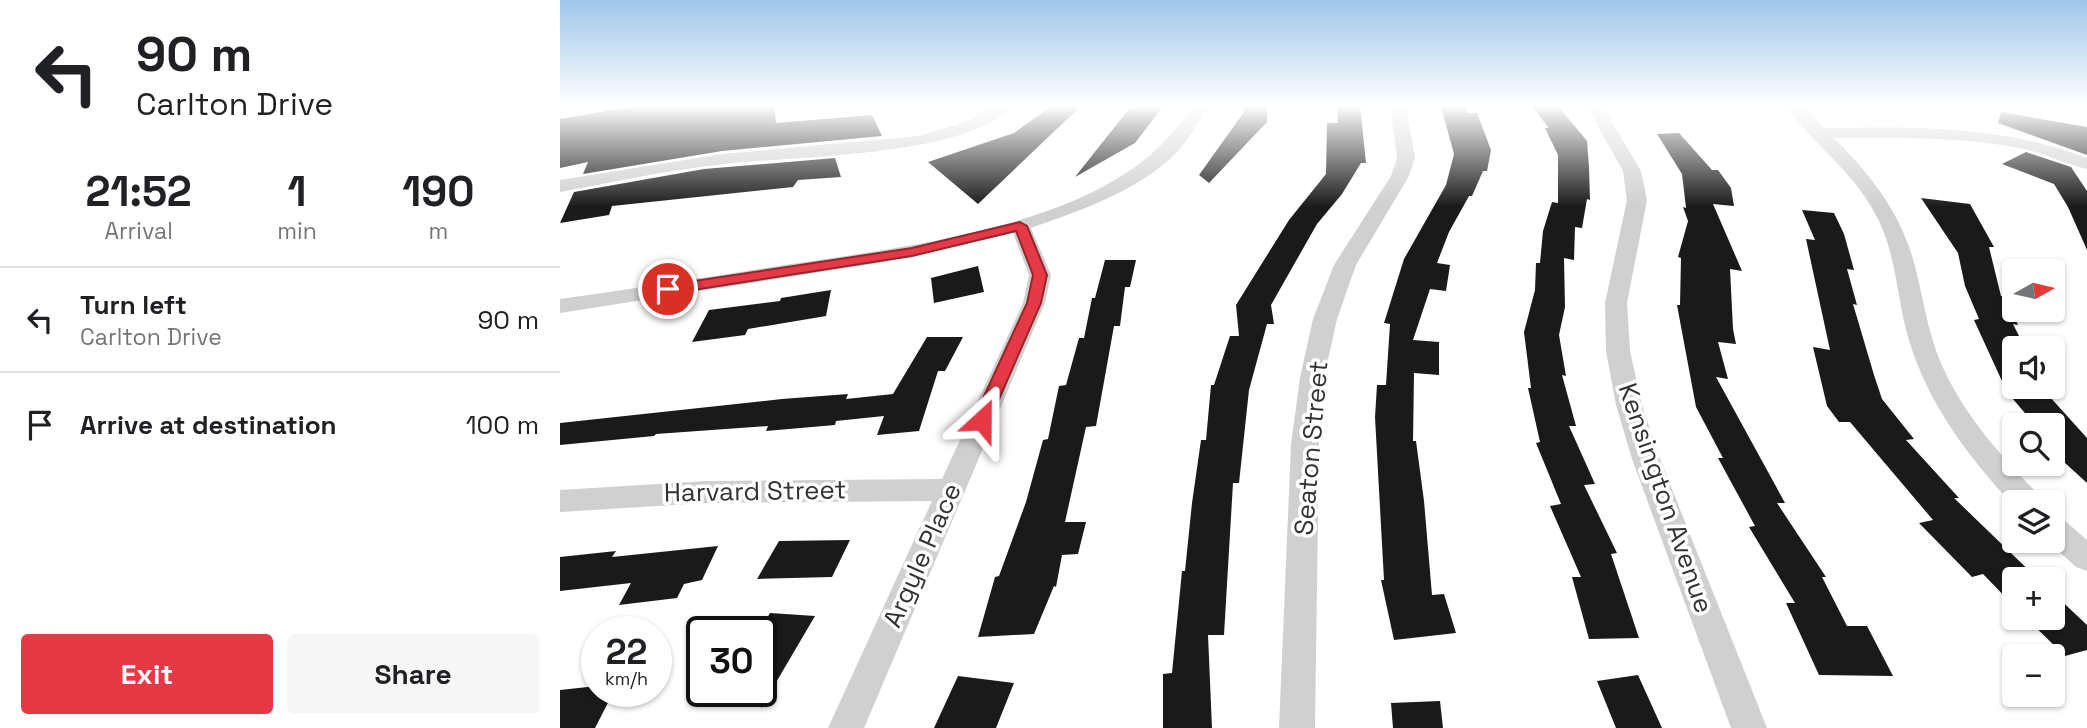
<!DOCTYPE html>
<meta charset="utf-8">
<style>
:root{--surface:#fff;--page:#f6f6f6;--text:#202124;--muted:#757577;--line:#e0e0e0;--accent:#e63946}
body{margin:0;font-family:"Space Grotesk",sans-serif;background:var(--page);color:var(--text);height:100vh;display:flex;flex-direction:column;font-size:26px;white-space:nowrap}
*{box-sizing:border-box;margin:0}
p{font-size:23px;color:var(--muted)}
.icon{flex:none;width:38px;height:38px;fill:none;stroke:currentColor;stroke-width:2;stroke-linecap:round;stroke-linejoin:round}
.map{position:relative;flex:1;overflow:hidden}
.drawer{display:flex;flex-direction:column;background:var(--surface);width:560px}
.drawer>*{flex:none}
.hud{background:#fff;color:var(--text);overflow:hidden}
.needle{width:46px;rotate:82deg}
.buttons{position:absolute;left:1442px;top:259px;display:grid;gap:14px}
.buttons a{display:grid;place-items:center;width:63px;height:63px;border-radius:7px;background:var(--surface);box-shadow:0 2px 5px #0004;font-size:35px}
.speed{position:absolute;left:21px;top:616px;display:flex;gap:14px;font-size:35px;font-weight:700;text-align:center}
.speed>*{display:grid;place-content:center;width:91px;height:91px;border-radius:50%;background:var(--surface);box-shadow:0 2px 5px #0004;line-height:1}
.speed small{font-size:18px;font-weight:400}
.speed .limit{border:4px solid #111;border-radius:10px;background:#fff;color:#111}
.pin{position:absolute;display:grid;place-items:center;width:60px;height:60px;color:#fff;margin:-30px;border:4px solid #fff;border-radius:50%;box-shadow:0 2px 7px #0007}
.me{position:absolute;width:77px;margin:-38px;rotate:24deg;stroke-linejoin:round;filter:drop-shadow(0 0 5px #0008)}
.turn{display:flex;align-items:center;gap:24px;height:147px;padding:0 21px;font-size:32px}
.turn .icon{width:91px;height:91px;stroke-width:2.5}
.turn b{display:block;font-size:49px;line-height:60px}
.eta{display:flex;justify-content:space-evenly;align-items:center;height:119px;text-align:center}
.eta b{font-size:42px;font-weight:800;line-height:49px}
.primary-button{display:flex;gap:14px;margin-top:auto;padding:14px 21px}
.primary-button a{flex:1;height:80px;border-radius:7px;background:var(--accent);color:#fff;font-size:28px;font-weight:800;line-height:80px;text-align:center}
.primary-button a+a{background:var(--page);color:var(--text)}
ul{padding:0;list-style:none}
li{display:flex;align-items:center;gap:21px;height:105px;padding:0 21px;border-top:2px solid var(--line)}
li div{flex:1}
li b{display:block;font-size:26px}
li em{font-style:normal}
main{display:flex;flex:1;min-height:0}
.map>svg:first-child{display:block}
</style>
<main>
<section class="drawer">
<div class="hud">
<div class="turn"><svg class="icon" aria-label="left" viewBox="0 0 24 24"><path d="M17 20v-9H6M10 6l-5 5 5 5"/></svg><div><b>90 m</b>Carlton Drive</div></div>
</div>
<div class="eta">
<div><b>21:52</b><p>Arrival</p></div>
<div><b>1</b><p>min</p></div>
<div><b>190</b><p>m</p></div>
</div>
<ul>
<li><svg class="icon" aria-label="left" viewBox="0 0 24 24"><path d="M17 20v-9H6M10 6l-5 5 5 5"/></svg><div><b>Turn left</b><p>Carlton Drive</p></div><em>90 m</em></li>
<li><svg class="icon" aria-label="arrive" viewBox="0 0 24 24"><path d="M6 21V4h12l-3 4 3 4H6"/></svg><div><b>Arrive at destination</b></div><em>100 m</em></li>
</ul>
<div class="primary-button"><a>Exit</a><a>Share</a></div>
</section>
<div class="map">
<svg width="1527" height="728" viewBox="0 0 1527 728">
<rect width="100%" height="100%" fill="#fff"/>
<g fill="#1a1a1a">
<polygon points="82,105 214,105 216,123 312,115 322,136 162,151 23,174 28,162 0,168 0,119"/>
<polygon points="493,105 522,105 418,204 368,162 454,133"/>
<polygon points="572,105 604,105 575,143 515,177"/>
<polygon points="684,105 707,105 707,122 649,183 639,175 684,112"/>
<polygon points="777,105 800,105 806,163 801,163 782,194 757,224 711,305 714,324 707,324 689,390 679,483 673,483 664,635 648,635 652,728 603,728 603,674 612,673 622,571 625,571 632,503 641,440 646,440 651,385 654,385 670,336 679,336 676,305 729,220 766,174 767,123 778,123"/>
<polygon points="997,105 1027,141 1029,167 1030,200 1027,199 1022,228 1015,227 1014,260 1004,258 1005,307 999,335 1006,376 1002,375 1016,426 1009,426 1035,484 1024,485 1057,553 1051,554 1079,638 1029,639 1012,577 1021,577 990,506 1001,504 976,443 980,442 968,388 971,388 964,332 975,290 976,263 980,263 983,231 992,202 998,203 998,155 985,128 989,128 972,106"/>
<polygon points="905,106 907,113 917,113 931,150 927,171 923,171 912,196 909,196 889,232 877,263 890,265 886,291 870,289 853,340 879,342 879,375 854,373 853,441 856,441 864,501 872,595 884,594 896,633 834,640 821,580 824,580 815,417 817,385 826,385 830,324 824,323 844,259 886,185 894,154 881,107"/>
<polygon points="1441,112 1527,127 1527,155 1438,123"/>
<polygon points="1119,133 1152,170 1158,170 1171,188 1174,206 1153,204 1182,271 1170,269 1173,329 1176,344 1158,342 1168,379 1156,377 1225,503 1217,503 1266,577 1262,577 1287,626 1307,626 1333,676 1259,675 1226,603 1235,603 1189,527 1195,526 1158,458 1163,458 1136,407 1117,305 1120,305 1121,258 1118,257 1128,221 1123,207 1126,208 1122,174 1097,134"/>
<polygon points="1466,152 1511,167 1527,191 1527,250 1508,207 1494,184 1442,164"/>
<polygon points="275,158 281,177 238,180 233,187 52,206 49,215 0,223 14,192 144,169"/>
<polygon points="1361,198 1410,204 1434,247 1429,247 1441,296 1445,296 1458,325 1453,324 1465,348 1446,348 1454,358 1454,387 1481,387 1527,438 1527,483 1493,452 1493,425 1475,425 1447,392 1414,320 1419,319 1405,286 1398,253"/>
<polygon points="1242,210 1274,213 1284,234 1294,270 1287,269 1297,305 1293,304 1314,375 1322,399 1354,439 1346,440 1399,498 1394,498 1478,579 1454,579 1454,606 1423,574 1412,577 1359,523 1373,520 1290,422 1279,422 1267,406 1253,347 1270,350 1246,239 1255,240"/>
<polygon points="545,260 576,260 570,287 565,287 560,326 554,326 536,426 526,427 505,522 526,522 518,554 502,555 496,587 494,586 474,634 418,637 435,577 439,576 466,502 483,440 488,439 499,386 506,385 519,338 524,338 532,298 535,298"/>
<polygon points="418,266 424,292 374,303 371,278"/>
<polygon points="271,290 266,316 188,329 185,335 132,342 149,310 220,301 221,298"/>
<polygon points="367,337 403,337 385,371 378,371 359,431 317,435 324,416 276,421 275,425 206,431 208,426 96,434 94,436 0,445 0,423 222,399 288,394 286,399 333,394"/>
<polygon points="290,540 272,577 197,579 219,541"/>
<polygon points="158,546 142,580 124,584 117,598 59,605 71,583 0,591 0,557 56,551 52,557"/>
<polygon points="1493,593 1527,625 1527,650 1505,656 1466,618 1493,618"/>
<polygon points="210,613 255,616 201,708 201,628"/>
<polygon points="1078,675 1102,728 1056,728 1037,681"/>
<polygon points="398,676 454,683 436,728 374,728"/>
<polygon points="37,686 37,691 54,691 35,728 0,728 0,690"/>
<polygon points="880,701 883,728 833,728 831,703"/>
</g>
<g fill="none" stroke-linecap="round" stroke-linejoin="round">
<g fill="#d0d0d0" fill-rule="evenodd">
<polygon points="0,105 10,105 0,110"/>
<path d="M435 105H454C410 157 232 156 164 164 109 170 54 182 0 192V180L162 154 359 136 405 122Z"/>
<path d="M634 105H650C640 119 631 137 619 150 581 190 522 210 471 228L491 275 485 303 304 728H268L372 501 146 503 0 512V490L146 481 382 479 463 303 469 275 453 233 324 262 0 313V299C77 288 154 276 231 264 333 249 476 231 563 175 596 154 611 136 634 105Z"/>
<polygon points="830,105 846,105 855,158 849,176 796,265 777,319 764,378 759,444 755,728 719,728 731,444 740,378 753,319 774,265 831,176 837,158"/>
<polygon points="1026,105 1042,105 1081,171 1087,200 1067,303 1070,351 1082,405 1100,459 1207,728 1171,728 1072,459 1056,405 1046,351 1045,303 1067,200 1063,171"/>
<path d="M1224 105H1241L1264 128C1354 127 1442 125 1527 158V169C1504 164 1483 152 1459 148 1399 136 1336 138 1274 138 1310 174 1341 213 1354 263 1363 296 1367 329 1380 361 1402 413 1440 455 1478 494L1482 502H1454V506C1409 458 1368 404 1349 340 1337 301 1337 259 1319 221 1297 174 1254 145 1224 105Z"/>
<polygon points="1493,516 1504,520 1527,540 1527,571 1516,567 1487,541 1493,541"/>
</g>
</g>
<linearGradient id="sky" x2="0" y2="1"><stop stop-color="#9ec6ea"/><stop offset="0.51" stop-color="#fff"/><stop offset="1" stop-color="#fff" stop-opacity="0"/></linearGradient>
<rect width="1527" height="207" fill="url(#sky)"/>
<polygon fill="#e63946" stroke="#96252e" stroke-width="2" points="460,222 467,226 487,275 481,303 430,420 422,426 413,420 467,303 473,275 456,231 352,256 108,294 101,289 108,285 352,248"/>
<g text-anchor="middle" dominant-baseline="central" stroke-width="7" stroke-linejoin="round" paint-order="stroke">
<g font-size="26" fill="#333" stroke="#fff">
<text transform="translate(751 448) rotate(-85)">Seaton Street</text>
<text transform="translate(195 491) rotate(-1)">Harvard Street</text>
<text transform="translate(1106 498) rotate(71)">Kensington Avenue</text>
<text transform="translate(362 555) rotate(-66)">Argyle Place</text>
</g>
</g>
</svg>
<div class="buttons">
<a><svg class="needle" viewBox="-14 -14 28 28"><path d="M0-13l5 13h-10z" fill="#e53935"/><path d="M0 13l5-13h-10z" fill="#757577"/></svg></a>
<a><svg class="icon" aria-label="sound" viewBox="0 0 24 24"><path d="M4 9h4l5-4v14l-5-4H4zM17 9q2 3 0 6"/></svg></a>
<a><svg class="icon" aria-label="search" viewBox="0 0 24 24"><circle cx="10" cy="10" r="6"/><path d="M15 15l6 6"/></svg></a>
<a><svg class="icon" aria-label="layers" viewBox="0 0 24 24"><path d="M12 4l9 5-9 5-9-5zM3 14l9 5 9-5"/></svg></a>
<a>+</a>
<a>−</a>
</div>
<div class="speed"><div>22<small>km/h</small></div><div class="limit">30</div></div>
<div class="pin" style="left:108px;top:289px;background:#d93025"><svg class="icon" aria-label="arrive" viewBox="0 0 24 24"><path d="M6 21V4h12l-3 4 3 4H6"/></svg></div>
<svg class="me" style="left:422px;top:420px" viewBox="-20 -20 40 40"><path d="M0-17L14 15 0 8-14 15z" fill="#e63946" stroke="#fff" stroke-width="4"/></svg>
</div>
</main>
